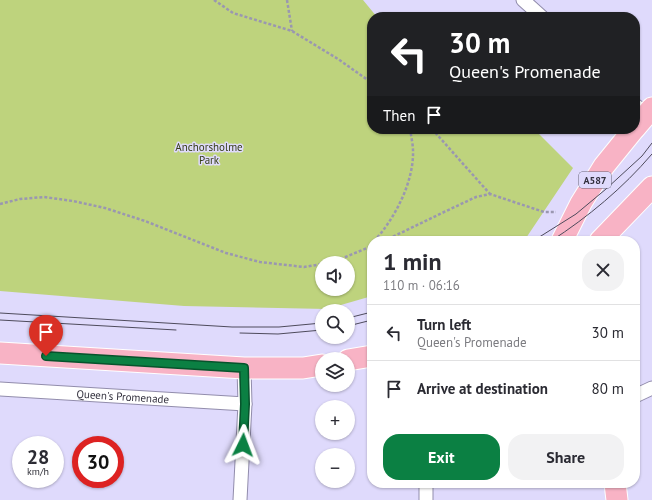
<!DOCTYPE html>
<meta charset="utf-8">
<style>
:root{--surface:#fff;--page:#f2f2f3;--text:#2b2b33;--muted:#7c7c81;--line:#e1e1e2;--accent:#0b8043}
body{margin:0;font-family:"PT Sans",sans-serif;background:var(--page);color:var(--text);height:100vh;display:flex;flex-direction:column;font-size:15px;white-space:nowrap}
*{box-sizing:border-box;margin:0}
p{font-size:13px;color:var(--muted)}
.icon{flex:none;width:22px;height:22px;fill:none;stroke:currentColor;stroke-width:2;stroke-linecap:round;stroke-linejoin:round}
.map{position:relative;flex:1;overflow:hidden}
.details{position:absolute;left:367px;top:236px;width:273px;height:252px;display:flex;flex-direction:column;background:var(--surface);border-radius:16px;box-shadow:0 1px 3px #0004}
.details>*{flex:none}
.hud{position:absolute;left:367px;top:12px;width:273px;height:122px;border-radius:16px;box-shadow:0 1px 3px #0004;background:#202124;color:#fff;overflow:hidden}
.tools{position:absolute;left:315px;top:256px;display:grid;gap:8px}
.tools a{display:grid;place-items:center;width:40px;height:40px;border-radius:50%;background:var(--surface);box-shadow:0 1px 3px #0004;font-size:20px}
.speed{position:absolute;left:12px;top:436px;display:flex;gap:8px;font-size:20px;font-weight:700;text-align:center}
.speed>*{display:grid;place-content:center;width:52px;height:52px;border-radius:50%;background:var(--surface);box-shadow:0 1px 3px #0004;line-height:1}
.speed small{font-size:10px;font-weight:400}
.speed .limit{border:6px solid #d22;background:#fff;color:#111}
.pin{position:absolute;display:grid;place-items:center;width:34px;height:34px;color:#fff;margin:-41px -17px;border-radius:50% 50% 50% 0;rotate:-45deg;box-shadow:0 0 4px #0007}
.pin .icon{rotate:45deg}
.me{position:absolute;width:44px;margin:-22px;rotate:3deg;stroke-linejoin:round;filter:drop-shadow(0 0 3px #0008)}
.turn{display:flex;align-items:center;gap:14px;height:84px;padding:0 16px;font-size:18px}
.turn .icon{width:52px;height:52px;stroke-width:2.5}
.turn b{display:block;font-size:28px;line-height:34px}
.then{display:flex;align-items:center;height:38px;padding:0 16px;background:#0003;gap:8px;font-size:15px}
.round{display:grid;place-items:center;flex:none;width:42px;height:42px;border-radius:16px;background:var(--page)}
.overview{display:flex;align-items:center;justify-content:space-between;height:68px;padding:0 16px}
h1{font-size:24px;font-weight:700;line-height:30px}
.primary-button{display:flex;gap:8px;margin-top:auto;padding:8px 16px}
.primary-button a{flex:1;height:46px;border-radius:16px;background:var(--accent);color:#fff;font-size:16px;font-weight:700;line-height:46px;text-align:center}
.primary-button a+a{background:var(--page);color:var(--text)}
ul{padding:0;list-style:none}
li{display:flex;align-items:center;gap:12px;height:56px;padding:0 16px;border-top:1px solid var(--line)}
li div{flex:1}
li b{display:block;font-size:15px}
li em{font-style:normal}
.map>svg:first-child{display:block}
</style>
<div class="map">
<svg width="652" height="500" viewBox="0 0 652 500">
<rect width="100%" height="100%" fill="#dfdafc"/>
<path fill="#bed37d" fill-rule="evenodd" d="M0 0H363L377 17H372V129H534L573 168 524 241H372V296L327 309 184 306 0 291ZM322 263H348V289H322Z"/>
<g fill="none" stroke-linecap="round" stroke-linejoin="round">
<g stroke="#928dac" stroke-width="15">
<g id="minor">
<polyline points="523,0 542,17"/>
<polyline points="635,105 647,114"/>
<path id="s1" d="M0 389 245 404"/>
<polyline points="635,396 652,388"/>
<polyline points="240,500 245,404 244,368"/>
<polyline points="426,500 426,483"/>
</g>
</g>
<g stroke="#fff" stroke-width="23">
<g id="primary">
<polyline points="635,128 652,108"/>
<polyline points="562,241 581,203 604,166 634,129"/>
<polyline points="600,241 652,187"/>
<polyline points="0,353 244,368 303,368 322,365"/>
<polyline points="348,360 372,356"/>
<polyline points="615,483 617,500"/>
</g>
</g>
<g stroke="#9a97b0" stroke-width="2.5" stroke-dasharray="3 2" stroke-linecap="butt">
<polyline points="214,0 233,13 292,31 338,59 372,83"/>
<polyline points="287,0 292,31"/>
<polyline points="432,129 490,194"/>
<polyline points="0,204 20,199 44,197 73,201 105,208 145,221 226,253 260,262 304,267 322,264"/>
<path d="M374 241C395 219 414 181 413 151 413 144 411 136 410 129"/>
<polyline points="384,241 442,213 476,197 490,194 544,212 556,212"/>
<polyline points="331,263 372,246"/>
</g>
<use href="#minor" stroke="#fff" stroke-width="13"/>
<use href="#primary" stroke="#f8b3c5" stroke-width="21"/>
<g stroke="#4e4b5c" stroke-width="1">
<polyline points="533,241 576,214 606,189 642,156 652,143"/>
<path d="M551 241C588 217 623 188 652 154"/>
<polyline points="0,313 232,327 279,327 322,323"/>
<polyline points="348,318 372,312"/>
<polyline points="0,320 176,330"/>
<polyline points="348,326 372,320"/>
<polyline points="240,333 278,334 322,330"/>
</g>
</g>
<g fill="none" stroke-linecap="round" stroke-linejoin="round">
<g stroke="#07532c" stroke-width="10">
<polyline id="route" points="46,356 244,368 245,404 243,445"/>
</g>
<use href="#route" stroke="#0b8043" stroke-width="7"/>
</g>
<g text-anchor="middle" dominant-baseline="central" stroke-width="3" stroke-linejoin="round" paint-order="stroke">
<rect fill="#dfdafc" stroke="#656276" stroke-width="1" x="579" y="172" width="32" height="16" rx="3"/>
<g font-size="10" font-weight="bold" fill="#312f3c">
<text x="595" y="180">A587</text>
</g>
<g font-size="11" fill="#363e18" stroke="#dfdafc">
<text x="209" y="147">Anchorsholme<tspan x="209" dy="13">Park</tspan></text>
</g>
<g font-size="11" fill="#312f3c" stroke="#dfdafc">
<text stroke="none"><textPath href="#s1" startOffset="123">Queen's Promenade</textPath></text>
</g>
</g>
</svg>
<div class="tools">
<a><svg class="icon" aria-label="sound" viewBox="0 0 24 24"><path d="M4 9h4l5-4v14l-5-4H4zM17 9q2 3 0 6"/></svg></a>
<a><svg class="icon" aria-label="search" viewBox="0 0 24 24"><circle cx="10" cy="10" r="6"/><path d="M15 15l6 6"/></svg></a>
<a><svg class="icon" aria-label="layers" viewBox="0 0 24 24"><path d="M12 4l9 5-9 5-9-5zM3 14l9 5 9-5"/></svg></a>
<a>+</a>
<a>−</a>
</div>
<div class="speed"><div>28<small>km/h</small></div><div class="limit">30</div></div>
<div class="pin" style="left:46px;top:356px;background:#d93025"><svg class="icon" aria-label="arrive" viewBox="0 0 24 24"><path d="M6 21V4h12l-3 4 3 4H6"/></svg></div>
<svg class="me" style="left:243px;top:445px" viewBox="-20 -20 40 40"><path d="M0-17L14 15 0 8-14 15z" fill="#0b8043" stroke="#fff" stroke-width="4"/></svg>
<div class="hud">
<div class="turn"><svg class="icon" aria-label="left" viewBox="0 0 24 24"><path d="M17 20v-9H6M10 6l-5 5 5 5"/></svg><div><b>30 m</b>Queen's Promenade</div></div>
<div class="then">Then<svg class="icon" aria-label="arrive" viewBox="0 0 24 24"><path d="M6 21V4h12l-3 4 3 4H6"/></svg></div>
</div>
<section class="details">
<div class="overview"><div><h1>1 min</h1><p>110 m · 06:16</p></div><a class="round"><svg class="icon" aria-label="close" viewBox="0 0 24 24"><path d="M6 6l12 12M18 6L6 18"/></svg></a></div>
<ul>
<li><svg class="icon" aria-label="left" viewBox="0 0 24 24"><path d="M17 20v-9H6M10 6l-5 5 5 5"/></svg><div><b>Turn left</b><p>Queen's Promenade</p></div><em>30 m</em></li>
<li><svg class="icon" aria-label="arrive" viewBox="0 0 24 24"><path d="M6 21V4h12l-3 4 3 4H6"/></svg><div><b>Arrive at destination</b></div><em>80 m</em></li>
</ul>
<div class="primary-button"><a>Exit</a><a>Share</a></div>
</section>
</div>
